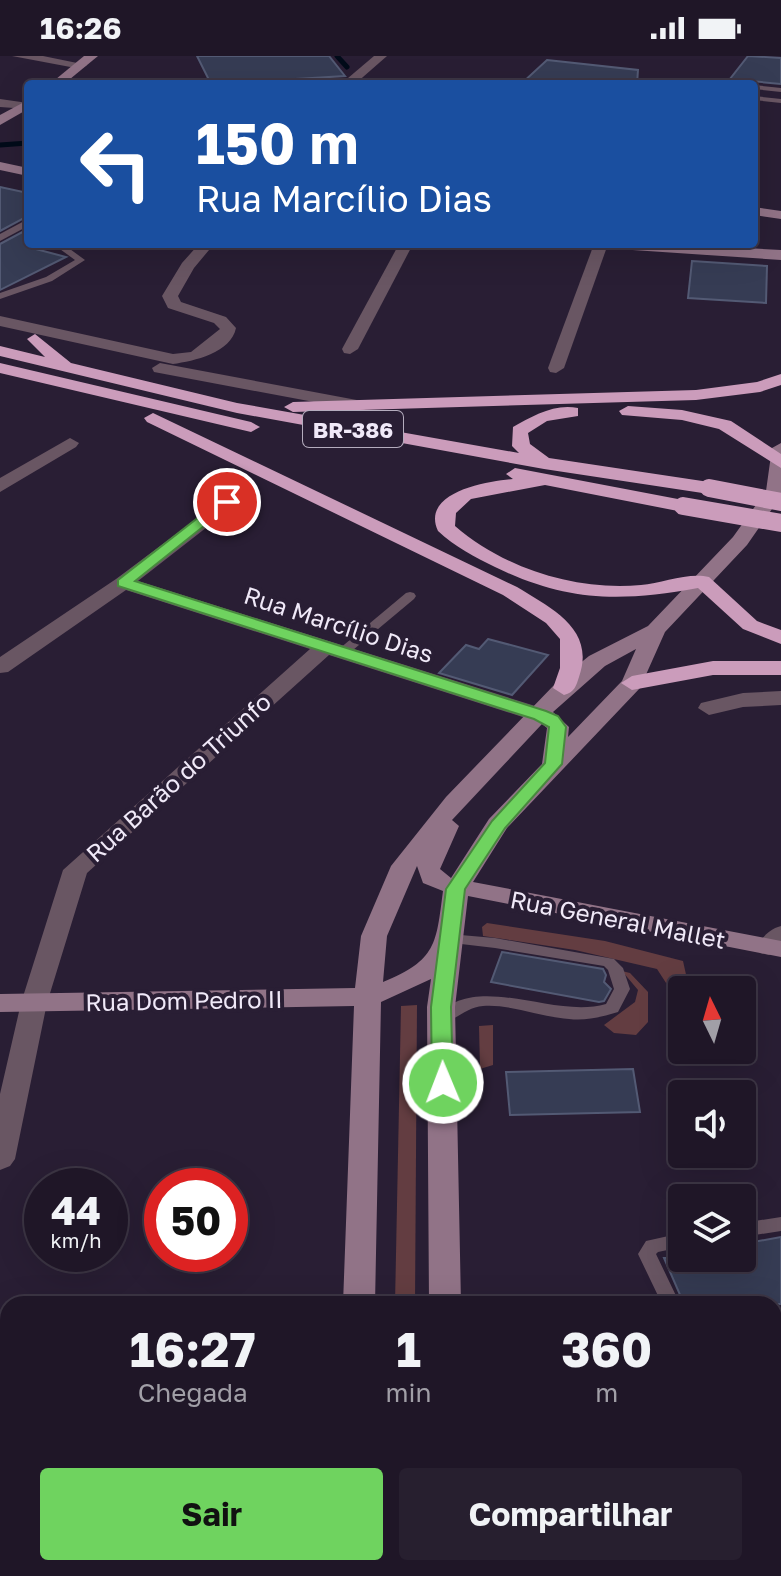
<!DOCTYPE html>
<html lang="pt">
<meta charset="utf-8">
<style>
:root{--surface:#1f1627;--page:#271f2f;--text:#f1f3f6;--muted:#a19fa7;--line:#3c3544;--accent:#6fd35f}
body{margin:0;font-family:"Golos Text",sans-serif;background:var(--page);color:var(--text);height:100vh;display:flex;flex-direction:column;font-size:30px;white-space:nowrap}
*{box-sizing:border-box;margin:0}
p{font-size:26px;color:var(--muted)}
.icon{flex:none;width:44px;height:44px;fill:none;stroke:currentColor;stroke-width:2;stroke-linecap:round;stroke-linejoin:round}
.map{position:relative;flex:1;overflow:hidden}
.drawer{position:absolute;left:0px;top:1240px;width:782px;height:280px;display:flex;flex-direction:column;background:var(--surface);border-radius:24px 24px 0 0;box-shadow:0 8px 32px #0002,0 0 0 2px var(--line)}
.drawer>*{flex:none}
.banner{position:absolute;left:24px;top:24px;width:734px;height:168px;border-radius:8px;box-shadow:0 8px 32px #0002,0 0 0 2px var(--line);background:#1a4fa0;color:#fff;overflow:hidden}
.needle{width:52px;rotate:355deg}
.buttons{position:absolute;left:668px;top:920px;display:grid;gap:16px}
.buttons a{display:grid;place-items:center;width:88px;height:88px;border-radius:8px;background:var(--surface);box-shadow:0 8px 32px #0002,0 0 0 2px var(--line);font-size:40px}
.speed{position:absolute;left:24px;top:1112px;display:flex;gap:16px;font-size:40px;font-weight:700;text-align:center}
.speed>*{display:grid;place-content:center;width:104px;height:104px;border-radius:50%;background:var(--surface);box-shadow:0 8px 32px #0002,0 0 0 2px var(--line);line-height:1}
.speed small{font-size:20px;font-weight:400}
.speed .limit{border:12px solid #d22;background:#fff;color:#111}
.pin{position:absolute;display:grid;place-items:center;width:68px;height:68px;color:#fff;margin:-34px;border:4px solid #fff;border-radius:50%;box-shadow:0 2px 8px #0007}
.me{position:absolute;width:88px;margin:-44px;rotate:359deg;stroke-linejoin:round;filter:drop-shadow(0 0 6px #0008)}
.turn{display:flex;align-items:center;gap:28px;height:168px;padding:0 40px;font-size:36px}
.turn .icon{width:104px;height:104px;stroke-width:2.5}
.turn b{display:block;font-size:56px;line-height:68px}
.eta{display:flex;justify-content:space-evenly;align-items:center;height:136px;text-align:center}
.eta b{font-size:48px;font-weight:700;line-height:56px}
.primary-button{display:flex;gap:16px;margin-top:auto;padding:16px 40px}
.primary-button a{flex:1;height:92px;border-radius:8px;background:var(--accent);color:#111;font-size:32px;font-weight:700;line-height:92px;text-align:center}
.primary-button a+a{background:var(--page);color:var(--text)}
.status{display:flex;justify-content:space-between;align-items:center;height:56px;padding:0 40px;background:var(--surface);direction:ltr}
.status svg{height:22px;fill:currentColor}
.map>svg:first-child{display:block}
</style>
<div class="status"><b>16:26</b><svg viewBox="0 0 49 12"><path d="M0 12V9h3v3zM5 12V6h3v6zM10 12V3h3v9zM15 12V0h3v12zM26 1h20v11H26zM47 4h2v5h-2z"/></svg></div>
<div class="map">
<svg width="781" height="1520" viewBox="0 0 781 1520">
<rect width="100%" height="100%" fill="#291e34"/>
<g fill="#633d41">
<polygon points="487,867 605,885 683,905 689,932 682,934 682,970 675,975 668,930 657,913 575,894 483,880 482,871"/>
<polygon points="622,915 630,917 648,936 648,966 636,979 614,977 604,969 635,946 638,934"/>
<polygon points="417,949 415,1248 395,1248 401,950"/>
<polygon points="493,969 493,1009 480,1013 479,970"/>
</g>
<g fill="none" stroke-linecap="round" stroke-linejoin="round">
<g stroke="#000b19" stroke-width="5">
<polyline points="337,0 347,11"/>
<polyline points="0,89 28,87"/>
</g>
</g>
<g fill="#363c54" stroke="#535a74" stroke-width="2">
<polygon points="197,0 329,0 345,20 211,28"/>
<polygon points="748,0 781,2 781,28 730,23"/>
<polygon points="547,4 638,14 637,28 521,28"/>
<polygon points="0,131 28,137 28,160 0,175"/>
<polygon points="28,173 28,191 66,201 0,234 0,188"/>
<polygon points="692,205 767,210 766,247 688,242"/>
<polygon points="488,583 548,599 512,639 439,617 466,589 479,593"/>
<polygon points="502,896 603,913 606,919 604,926 611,933 604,945 599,946 491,926"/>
<polygon points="633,1013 640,1056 510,1059 506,1016"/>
<polygon points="781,1181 781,1248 684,1248 664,1202 742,1202 742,1188"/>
</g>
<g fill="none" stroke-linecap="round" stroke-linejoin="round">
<g fill="#695663" fill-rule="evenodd">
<polygon points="706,26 731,26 735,28 702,28"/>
<polygon points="754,29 781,32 781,36 754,33"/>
<polygon points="754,40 781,43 781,47 754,44"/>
<polygon points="28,163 28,170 0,185 0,178"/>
<polygon points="53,188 63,188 85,204 52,225 0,243 0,237 46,221 75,204"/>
<polygon points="410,536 414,537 416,540 414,543 347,599 339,599 337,596 339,593 406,537"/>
<path d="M449 878 495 882 614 903 623 912 630 933 618 956C601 961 586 965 569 963 540 961 512 948 483 950 465 951 452 969 437 966L435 962C475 913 552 964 606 948L614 933 608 914 604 910 495 892 444 886 441 883 444 880Z"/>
<polygon points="781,1161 781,1175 742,1181 742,1167"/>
<polygon points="682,1177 682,1191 658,1196 656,1198 680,1248 662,1248 638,1198 646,1185"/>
</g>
<g fill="#695663" fill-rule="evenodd">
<polygon points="12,0 43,0 87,9 81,13"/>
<polygon points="374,0 387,0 355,28 341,28"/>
<polygon points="0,43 28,47 28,53 0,51"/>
<path d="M199 188H214L194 212 178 240 181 246 226 261 236 272C231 297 194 305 173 308L0 270V260L173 298 191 296 220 273 214 267 168 252 162 240 182 207Z"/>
<polygon points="399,188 413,188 358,293 350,298 344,297 342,293"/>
<polygon points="594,188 608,188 564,312 556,317 550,316 548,312"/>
<polygon points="160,307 362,345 371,350 362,355 154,316 152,312"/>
<polygon points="70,382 79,387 76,391 0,436 0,422"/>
<polygon points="227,440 234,442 234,450 138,525 548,654 551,659 540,666 532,664 329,599 87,817 47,947 15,1103 10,1110 0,1114 0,1038 21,947 63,814 310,593 126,534 8,616 0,617 0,601 116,523"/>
<polygon points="781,635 781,649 743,651 709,659 698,652 701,647 743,637"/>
<path d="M781 870V894L769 899 760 897 756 891C763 881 769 873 781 870Z"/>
</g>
<g fill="#917387" fill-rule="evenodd">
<polygon points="84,0 98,0 64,28 50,28"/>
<polygon points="28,44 28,53 0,69 0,59"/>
<polygon points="0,106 28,112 28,120 0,114"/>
<polygon points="754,151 781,155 781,163 754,159"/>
<polygon points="596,188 676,188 781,194 781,204 603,192"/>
<path d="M781 387V440L747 489 665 576 640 632 507 772 473 826 781 885V901L468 840 455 951 461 1248H429L427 951 431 923 381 946 375 1248H343L354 950 0 956V938L355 932 361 880 391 810 446 741 556 627 589 600 648 570 733 481 766 435 772 392ZM636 593 622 625 568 681 569 671 553 656 605 610ZM542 668 547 672 542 708 489 763 451 822 440 813 459 770 452 764ZM417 810 423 827 443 835C436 888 437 904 383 926L387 880Z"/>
<rect x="333" y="1512" width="36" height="8"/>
<rect x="429" y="1512" width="36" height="8"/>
</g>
<g fill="#cb9cbb" fill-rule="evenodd">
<path d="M35 278 71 307 237 347 519 397 512 390 513 371C532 360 555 347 578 352V360L547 365 528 377 530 388 549 402 709 426 718 432 709 438 544 413 237 357 0 300V290L45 301 27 283Z"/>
<polygon points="0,307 251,366 260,371 251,376 0,317"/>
<polygon points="781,318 781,329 760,336 696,344 293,356 284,351 293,346 696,334 757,326"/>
<polygon points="628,350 682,354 731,365 781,398 781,412 719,373 682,364 622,359 619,355"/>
<path d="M153 357 517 531C551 552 596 573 579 621 576 630 575 636 564 639L553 632 560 612V583L546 567 503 539 147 366 144 362Z"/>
<path d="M515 412 683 444 693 450 683 456 545 429 471 443 456 457 455 470C505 513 576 535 641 529 662 527 689 516 709 521L757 565 781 574V588L743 573 698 532C620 546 567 546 495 511 475 501 455 491 438 475 420 436 488 425 513 423L506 418Z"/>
<polygon points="713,605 781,605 781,619 713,619 632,634 621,627 632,620"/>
</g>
<g stroke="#cb9cbb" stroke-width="18">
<polyline points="709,432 781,446"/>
<polyline points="683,450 781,467"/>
</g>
</g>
<polygon fill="#6fd35f" stroke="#48893e" stroke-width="2" points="222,443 234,446 135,525 546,655 558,660 566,671 562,708 505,772 465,833 451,951 453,1027 450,1032 443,1034 432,1027 431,951 446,833 492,765 545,707 549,671 534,663 118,530 118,524"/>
<g text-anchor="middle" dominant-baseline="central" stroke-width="8" stroke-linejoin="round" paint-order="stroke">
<rect fill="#291e34" stroke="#b4acbd" stroke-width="2" x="303" y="355" width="100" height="36" rx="6"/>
<g font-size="22" font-weight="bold" fill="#f0e9f8">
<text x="353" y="373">BR-386</text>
</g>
<g font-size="24" fill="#f0e9f8" stroke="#291e34">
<text transform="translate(339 568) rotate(18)">Rua Marcílio Dias</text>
<text transform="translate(178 721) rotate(-42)">Rua Barão do Triunfo</text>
<text transform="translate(618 863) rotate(11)">Rua General Mallet</text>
<text transform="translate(184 944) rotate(-1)">Rua Dom Pedro II</text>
</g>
</g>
</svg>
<div class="buttons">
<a><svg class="needle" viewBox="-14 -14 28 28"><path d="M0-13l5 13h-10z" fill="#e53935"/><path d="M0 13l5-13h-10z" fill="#a19fa7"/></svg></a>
<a><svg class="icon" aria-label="sound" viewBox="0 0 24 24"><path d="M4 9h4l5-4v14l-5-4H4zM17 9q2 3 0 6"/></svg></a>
<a><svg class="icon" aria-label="layers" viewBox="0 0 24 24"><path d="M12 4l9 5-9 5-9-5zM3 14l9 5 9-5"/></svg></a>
</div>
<div class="speed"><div>44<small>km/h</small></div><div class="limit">50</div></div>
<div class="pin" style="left:227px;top:446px;background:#d93025"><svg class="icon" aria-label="arrive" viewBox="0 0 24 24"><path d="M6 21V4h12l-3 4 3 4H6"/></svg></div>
<svg class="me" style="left:443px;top:1027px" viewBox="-20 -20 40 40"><circle r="17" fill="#6fd35f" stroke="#fff" stroke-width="3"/><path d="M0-11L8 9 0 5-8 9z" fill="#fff"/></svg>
<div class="banner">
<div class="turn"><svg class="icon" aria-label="left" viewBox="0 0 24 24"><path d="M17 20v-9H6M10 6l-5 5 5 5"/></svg><div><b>150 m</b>Rua Marcílio Dias</div></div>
</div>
<section class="drawer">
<div class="eta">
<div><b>16:27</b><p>Chegada</p></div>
<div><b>1</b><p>min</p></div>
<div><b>360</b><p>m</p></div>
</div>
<div class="primary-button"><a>Sair</a><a>Compartilhar</a></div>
</section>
</div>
